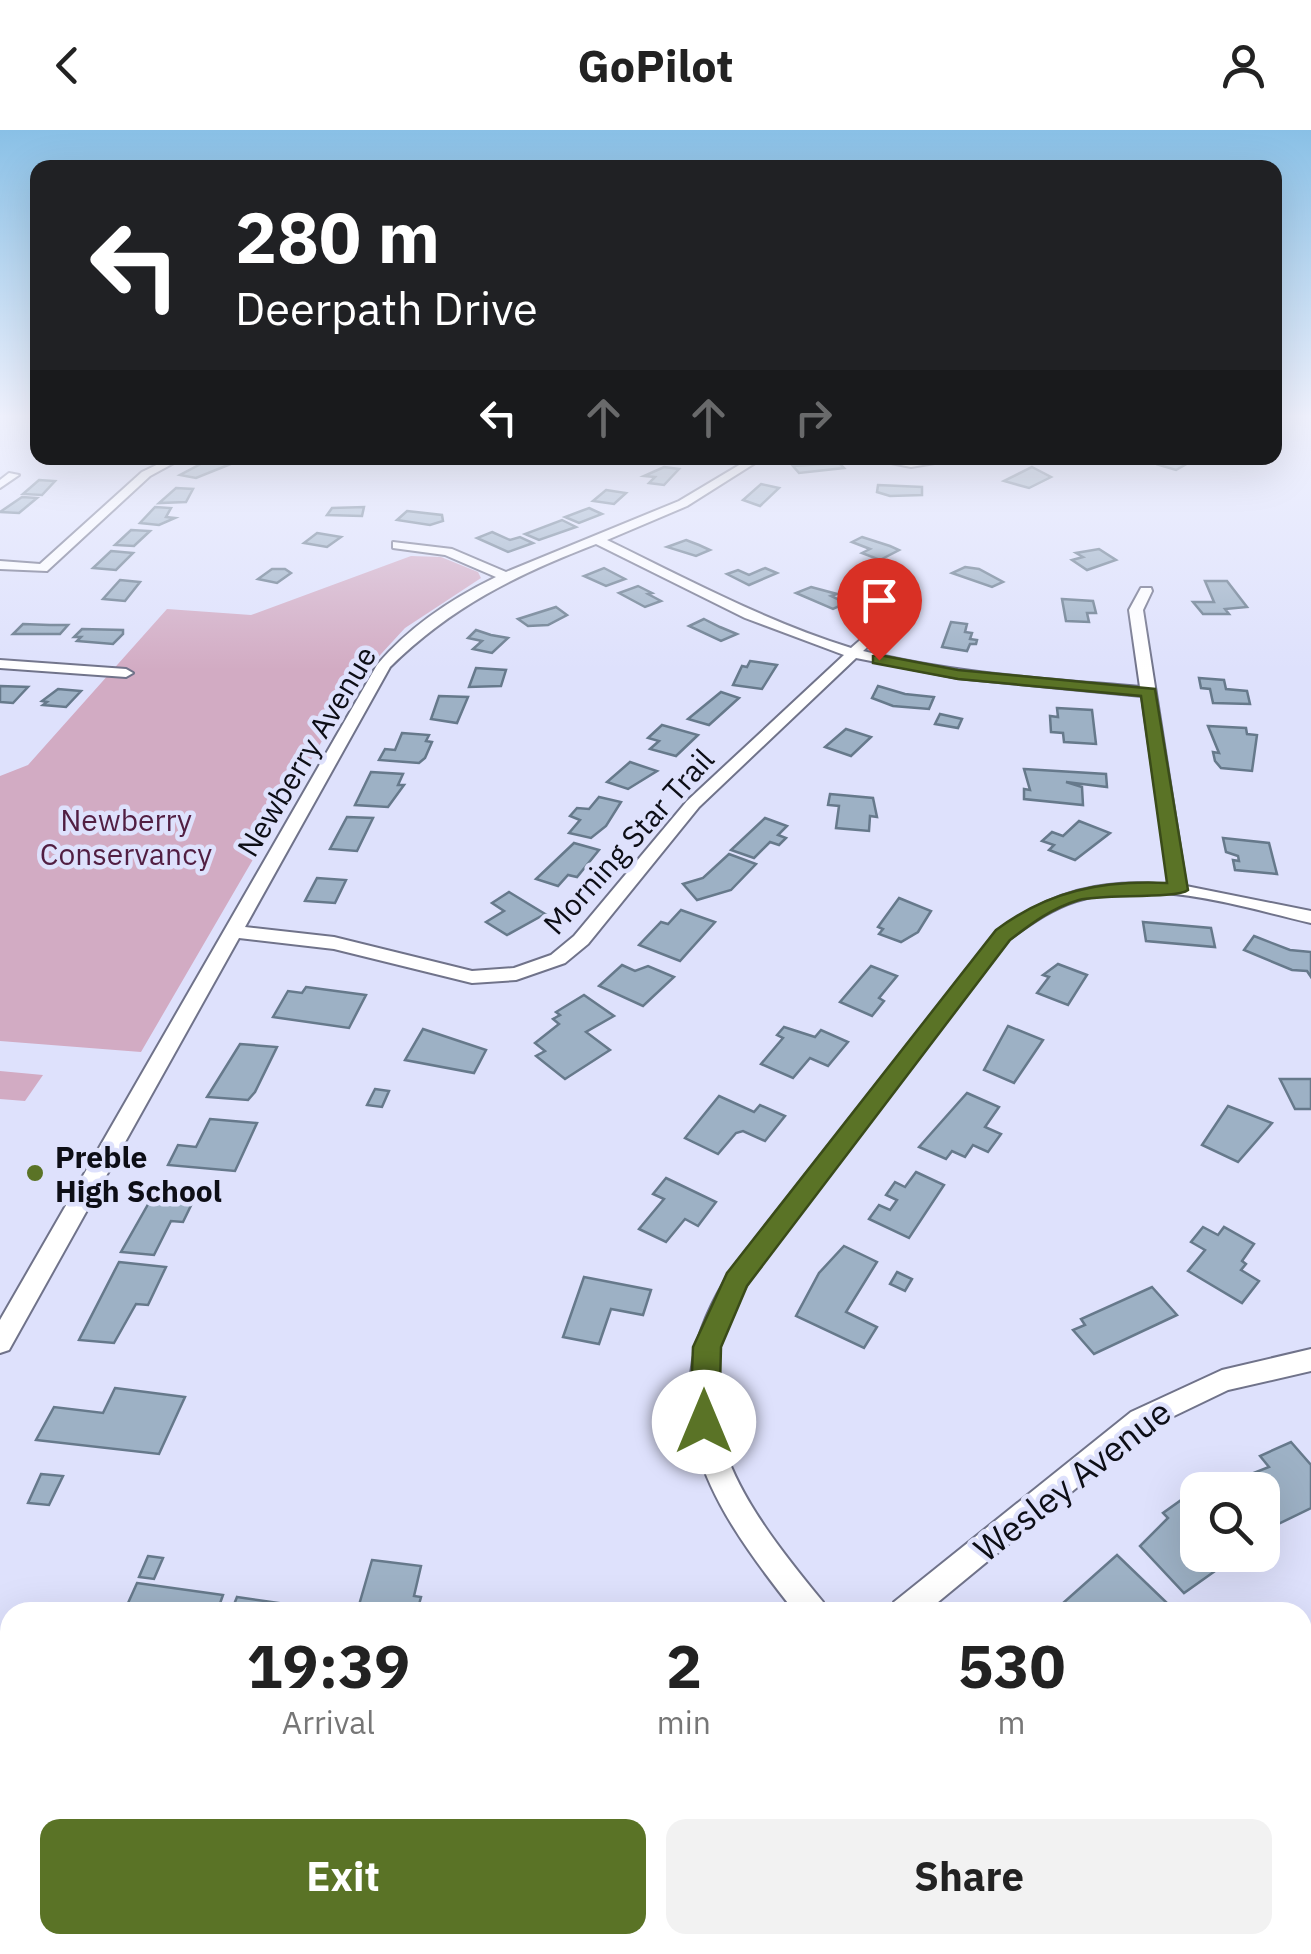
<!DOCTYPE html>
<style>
:root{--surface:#fff;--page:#f2f2f2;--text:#222;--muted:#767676;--accent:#5a7326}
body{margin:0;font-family:"IBM Plex Sans",sans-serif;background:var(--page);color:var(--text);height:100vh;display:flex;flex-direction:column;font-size:38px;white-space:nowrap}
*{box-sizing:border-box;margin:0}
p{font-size:32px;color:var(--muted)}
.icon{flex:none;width:55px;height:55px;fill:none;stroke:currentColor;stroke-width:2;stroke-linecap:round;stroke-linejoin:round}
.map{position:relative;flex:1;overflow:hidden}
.drawer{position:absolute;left:0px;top:1472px;width:1312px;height:352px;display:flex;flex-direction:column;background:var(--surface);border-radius:30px 30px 0 0;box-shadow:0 10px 40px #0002}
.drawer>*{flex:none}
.hud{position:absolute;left:30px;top:30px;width:1252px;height:305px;border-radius:20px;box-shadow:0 10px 40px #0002;background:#202124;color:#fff;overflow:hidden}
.fabs{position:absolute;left:1180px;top:1342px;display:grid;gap:20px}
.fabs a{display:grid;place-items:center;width:100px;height:100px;border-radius:20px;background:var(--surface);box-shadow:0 10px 40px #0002;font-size:50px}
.pin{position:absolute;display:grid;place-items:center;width:85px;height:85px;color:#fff;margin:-102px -42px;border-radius:50% 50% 50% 0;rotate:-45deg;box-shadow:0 0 10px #0007}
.pin .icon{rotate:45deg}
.me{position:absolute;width:110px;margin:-55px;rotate:0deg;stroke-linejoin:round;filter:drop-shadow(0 0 8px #0008)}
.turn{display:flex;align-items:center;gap:35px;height:210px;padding:0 40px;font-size:45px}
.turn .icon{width:130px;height:130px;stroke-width:2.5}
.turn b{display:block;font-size:70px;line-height:85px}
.lanes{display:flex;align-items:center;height:95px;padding:0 40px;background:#0003;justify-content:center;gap:50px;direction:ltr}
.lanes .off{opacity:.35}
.eta{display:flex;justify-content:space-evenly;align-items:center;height:170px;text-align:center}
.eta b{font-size:60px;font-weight:700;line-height:70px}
.action{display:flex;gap:20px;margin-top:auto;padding:20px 40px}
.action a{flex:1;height:115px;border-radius:20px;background:var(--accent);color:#fff;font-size:40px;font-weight:700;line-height:115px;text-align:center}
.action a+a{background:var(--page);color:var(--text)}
header{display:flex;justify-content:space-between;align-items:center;height:130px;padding:0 40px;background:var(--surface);font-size:45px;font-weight:700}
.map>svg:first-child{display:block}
</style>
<header><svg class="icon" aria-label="back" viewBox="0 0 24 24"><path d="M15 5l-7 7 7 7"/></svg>GoPilot<svg class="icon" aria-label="person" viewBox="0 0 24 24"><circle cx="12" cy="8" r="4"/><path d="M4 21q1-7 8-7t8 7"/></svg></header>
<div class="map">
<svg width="1311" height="1824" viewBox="0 0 1311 1824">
<rect width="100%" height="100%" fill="#dee1fc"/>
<g fill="#d2abc3">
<polygon points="411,426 441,427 478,442 481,448 405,498 358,549 141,922 0,911 0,646 28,635 167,479 251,485"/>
<polygon points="0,941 43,945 25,971 0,969"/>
</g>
<g fill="#9db1c5" stroke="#66798b" stroke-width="2.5">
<polygon points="212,328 243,329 196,348 180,345"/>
<polygon points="1172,328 1197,328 1176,340 1159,335"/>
<polygon points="839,333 844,338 799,343 793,336"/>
<polygon points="664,337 679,339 664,355 649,353 655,347 644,346"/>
<polygon points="1032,337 1051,347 1029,358 1004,351"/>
<polygon points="39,350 55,351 42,365 23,364"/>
<polygon points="761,354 779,358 760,376 743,370"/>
<polygon points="878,355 922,357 922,365 890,366 877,362"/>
<polygon points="176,358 193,359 186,372 159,373"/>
<polygon points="606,360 626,363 614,374 593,371"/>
<polygon points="22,367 37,368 19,383 0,382"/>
<polygon points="155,377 171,378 166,387 175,388 159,395 140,393"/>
<polygon points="364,377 362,386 327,385 332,378"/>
<polygon points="589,378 602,384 579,393 565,387"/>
<polygon points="407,381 442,385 443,391 430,395 397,390"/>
<polygon points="562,390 576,397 539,410 525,404"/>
<polygon points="131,400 150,401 134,416 115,415"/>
<polygon points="492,402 510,410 520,407 533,413 508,422 477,408"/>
<polygon points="317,403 341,407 327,417 304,413"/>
<polygon points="862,407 890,416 899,420 880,430 862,423 870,419 852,412"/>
<polygon points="686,410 699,415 710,420 696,426 667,417"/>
<polygon points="1099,419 1116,430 1087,440 1072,430 1083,427 1076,423"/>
<polygon points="111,421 133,423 116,440 93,438"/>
<polygon points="965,437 979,439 1003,452 992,457 952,443"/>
<polygon points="604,438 625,449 606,456 584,446"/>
<polygon points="765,438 777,443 749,455 727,444 738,440 749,445"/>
<polygon points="272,439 285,439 291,443 277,453 258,449"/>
<polygon points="120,450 140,452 125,471 103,469"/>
<polygon points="1205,451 1227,451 1247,477 1225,479 1229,484 1203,484 1193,472 1214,472"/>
<polygon points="638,456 652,463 648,464 661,471 645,477 619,463"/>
<polygon points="811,457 837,464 831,466 846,473 833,479 796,463"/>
<polygon points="1062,469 1093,471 1096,483 1087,483 1089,492 1066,491"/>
<polygon points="556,477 567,485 548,495 528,496 518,489"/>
<polygon points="704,489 720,497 737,504 721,511 689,496"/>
<polygon points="951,492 967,494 965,502 972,503 970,509 977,510 976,514 970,514 967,521 942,517"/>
<polygon points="23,494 50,495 68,495 60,504 13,504"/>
<polygon points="82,499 123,500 123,504 113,514 77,511 81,507 74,507"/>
<polygon points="476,500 491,505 508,508 492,523 473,519 482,511 468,508"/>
<polygon points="750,531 777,535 762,559 733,555 742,536 747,537"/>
<polygon points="476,538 506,540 501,556 469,557"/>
<polygon points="1199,548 1224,550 1226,559 1247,561 1250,574 1213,573 1210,559 1201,558"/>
<polygon points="0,556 28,557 13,573 0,572"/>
<polygon points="878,556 905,564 934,567 929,579 893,576 872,568"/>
<polygon points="58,559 81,561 66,577 43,575 47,572 42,571"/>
<polygon points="721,562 739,568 709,595 688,589"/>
<polygon points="439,566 468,567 457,593 431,589"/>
<polygon points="1057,578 1092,580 1096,614 1064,612 1063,603 1051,602 1050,586 1058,587"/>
<polygon points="940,584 962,589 958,598 935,594"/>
<polygon points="662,595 698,605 676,626 650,619 659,611 648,608"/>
<polygon points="1208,596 1246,598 1247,604 1257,605 1252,641 1221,638 1215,631 1213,622 1219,623"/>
<polygon points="846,599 871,607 851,626 825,617"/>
<polygon points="402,603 429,605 426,611 432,612 425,628 419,633 379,630 385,619 395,620"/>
<polygon points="630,632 657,641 628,659 607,652"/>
<polygon points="1024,639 1106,644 1107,657 1066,652 1082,657 1083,675 1024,669 1024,659 1030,660"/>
<polygon points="371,642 403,644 398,655 404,655 388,677 355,675"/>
<polygon points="830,664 873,668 877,687 870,686 869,701 836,698 839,676 828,675"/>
<polygon points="599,667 621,672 606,696 591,708 569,703 580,690 570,686 577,678 589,679"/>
<polygon points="347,687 373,688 357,721 330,719"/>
<polygon points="765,688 787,696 778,705 786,708 779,715 770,712 754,728 731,720"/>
<polygon points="1079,691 1110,703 1075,730 1049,720 1054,715 1042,711 1052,702 1063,706"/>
<polygon points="1223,708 1269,713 1277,744 1235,740 1233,730 1239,731 1238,726 1226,722"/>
<polygon points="574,713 599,720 577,747 568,745 558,756 536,749"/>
<polygon points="729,724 756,734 731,760 697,770 683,754 703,748"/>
<polygon points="317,748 346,750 335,773 305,771"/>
<polygon points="509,762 545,784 507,805 486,792 504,781 492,773"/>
<polygon points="899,768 931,781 918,802 901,812 879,804 883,799 878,797"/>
<polygon points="681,780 715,792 680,831 639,815 661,792 668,794"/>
<polygon points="1143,792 1211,798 1215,817 1146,811"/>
<polygon points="1254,806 1290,820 1311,822 1311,847 1307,841 1292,840 1244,820"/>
<polygon points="1058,834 1087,845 1068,875 1037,863 1049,847 1043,845"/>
<polygon points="622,835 635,841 648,836 674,847 643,876 599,856"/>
<polygon points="871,836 897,846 879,868 884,871 872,886 840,872"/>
<polygon points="306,857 366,865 349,898 273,887 288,861 302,863"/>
<polygon points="584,865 614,886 586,902 610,920 565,949 536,926 545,921 535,913 559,894 553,889 560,885 556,882"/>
<polygon points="1008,896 1043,910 1014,953 984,940"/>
<polygon points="784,897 815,907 821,900 848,912 828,936 810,928 793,948 761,934 783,908 777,905"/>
<polygon points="423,899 486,920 474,943 405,930"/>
<polygon points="240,914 277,917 255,962 248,970 207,967"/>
<polygon points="1280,949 1311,949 1311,979 1295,979"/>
<polygon points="375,959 389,961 382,977 367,975"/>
<polygon points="967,963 999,977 985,997 1001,1004 988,1022 973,1015 965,1027 952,1021 946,1029 919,1017"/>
<polygon points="719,966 754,982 760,975 785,986 765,1011 743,1001 736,1003 718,1024 685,1008"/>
<polygon points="1228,976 1272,993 1238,1032 1202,1015"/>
<polygon points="210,989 257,993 235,1041 168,1035 178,1015 196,1017"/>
<polygon points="916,1042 944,1055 909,1108 869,1089 879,1075 890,1080 897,1070 886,1065 895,1052 905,1057"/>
<polygon points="666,1048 716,1072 698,1096 685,1089 666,1112 639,1099 664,1069 653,1064"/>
<polygon points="159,1055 199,1059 183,1092 171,1091 154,1125 121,1122"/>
<polygon points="1203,1097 1218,1105 1224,1097 1254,1114 1242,1131 1246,1134 1241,1140 1259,1151 1242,1173 1188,1141 1205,1120 1191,1112"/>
<polygon points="844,1116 877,1132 846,1182 877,1197 864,1218 796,1186 819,1143"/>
<polygon points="119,1132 166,1137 148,1175 136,1174 114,1213 79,1210"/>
<polygon points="897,1142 912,1149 905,1161 890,1154"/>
<polygon points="584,1147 651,1160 643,1185 611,1179 599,1214 563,1207"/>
<polygon points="1152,1157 1177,1185 1094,1224 1073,1200 1085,1195 1081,1189"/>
<polygon points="115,1258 185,1267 159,1324 36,1310 54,1277 103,1283"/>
<polygon points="1291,1312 1311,1335 1311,1378 1266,1400 1262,1360 1234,1360 1228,1353 1269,1337 1260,1326"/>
<polygon points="41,1344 63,1346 49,1375 28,1373"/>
<polygon points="1198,1358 1198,1425 1227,1425 1232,1429 1184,1463 1140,1416 1168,1388 1163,1383"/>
<polygon points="1117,1425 1168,1474 1159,1482 1053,1482"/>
<polygon points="148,1426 163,1428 154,1449 139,1447"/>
<polygon points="372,1430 421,1436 414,1466 421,1467 417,1482 357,1482"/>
<polygon points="137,1453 223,1465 217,1482 124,1482"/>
<polygon points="237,1467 321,1479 320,1482 231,1482"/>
<polygon points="1311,1671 1311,1715 1302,1707 1302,1682"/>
<polygon points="0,1692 10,1694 10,1764 0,1762"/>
<polygon points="185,1815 250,1815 247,1824 182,1824"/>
</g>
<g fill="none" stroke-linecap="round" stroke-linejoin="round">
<g stroke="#70738a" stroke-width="4">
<g id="minor">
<polygon points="171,328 183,328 150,346 47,441 0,439 0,431 40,434 142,342"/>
<path d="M751 328H763L687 376 607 410C687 449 765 491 851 518L896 479 903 483 901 486 863 521C954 544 1048 549 1140 557L1129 480 1141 458H1151L1152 461 1143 480 1186 756 1311 781V793C1238 776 1150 747 1076 771 1051 779 1031 794 1009 809L751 1148C668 1276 740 1371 823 1472L827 1482H795C705 1369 643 1271 735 1135L997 801C1051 762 1101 748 1169 755L1142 566 958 548 856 528 699 677 588 814 565 833 516 850 472 853 334 819 239 808 9 1220 0 1223V1190L377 535C409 497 451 469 496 447L445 425 393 418V412L452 419 506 442 679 371ZM596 414 745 488 844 525 687 671 574 806 551 825 514 838 472 841 334 807 245 797 390 537C452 476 516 445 596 414Z"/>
<polygon points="866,328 911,331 964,328 911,337"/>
<polygon points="1063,328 1137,328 1132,331 1068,331"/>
<polygon points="9,343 19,345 0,358 0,350"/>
<polygon points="0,530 126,539 133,543 126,547 0,538"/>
<polygon points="1311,1219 1311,1241 1228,1260 1149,1298 926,1482 890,1482 894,1472 1131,1282 1222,1240"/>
<polygon points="0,1570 10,1571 10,1601 0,1600"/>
<polygon points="473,1815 514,1815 510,1824 469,1824"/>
</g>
</g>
<use href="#minor" fill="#fff" fill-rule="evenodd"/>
</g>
<linearGradient id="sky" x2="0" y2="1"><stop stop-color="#89c0e6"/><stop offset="0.53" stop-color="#f0f2fe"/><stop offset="1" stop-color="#f0f2fe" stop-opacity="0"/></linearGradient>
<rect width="1311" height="540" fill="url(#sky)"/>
<path fill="#5a7326" stroke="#3a4b19" stroke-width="2.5" d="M879 525 958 540 1155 559 1188 760C1177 769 1102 764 1079 770 1052 778 1032 793 1010 810L747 1156 721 1217 719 1292 715 1301 704 1305 694 1301 690 1292 693 1217 727 1143 996 800C1048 761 1102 750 1167 753L1141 566 958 549 873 533V526Z"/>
<circle fill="#5a7326" stroke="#dee1fc" stroke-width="4" cx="35" cy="1043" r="10"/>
<g text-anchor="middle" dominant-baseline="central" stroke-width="9" stroke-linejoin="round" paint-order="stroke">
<g font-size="30" fill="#0d0e16" stroke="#dee1fc">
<text transform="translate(306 621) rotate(-59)">Newberry Avenue</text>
<text transform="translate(628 711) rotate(-48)">Morning Star Trail</text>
</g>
<g font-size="30" fill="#511e42" stroke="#dee1fc">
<text x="126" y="689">Newberry<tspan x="126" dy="34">Conservancy</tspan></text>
</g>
<g font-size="30" font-weight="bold" fill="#0d0e16" stroke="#dee1fc" text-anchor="start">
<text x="55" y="1026">Preble<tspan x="55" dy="34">High School</tspan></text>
</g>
<g font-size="35" fill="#0d0e16" stroke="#dee1fc">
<text transform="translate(1072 1350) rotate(-38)">Wesley Avenue</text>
</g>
</g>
</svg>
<div class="fabs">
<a><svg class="icon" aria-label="search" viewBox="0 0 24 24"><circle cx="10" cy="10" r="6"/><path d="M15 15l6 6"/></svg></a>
</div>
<div class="pin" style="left:879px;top:530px;background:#d93025"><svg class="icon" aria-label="arrive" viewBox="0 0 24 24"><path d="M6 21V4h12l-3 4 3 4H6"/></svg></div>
<svg class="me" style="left:704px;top:1292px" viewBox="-20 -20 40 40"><circle r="19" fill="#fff"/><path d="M0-13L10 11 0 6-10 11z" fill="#5a7326"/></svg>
<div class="hud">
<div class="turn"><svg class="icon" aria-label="left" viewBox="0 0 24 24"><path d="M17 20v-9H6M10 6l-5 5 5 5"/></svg><div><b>280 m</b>Deerpath Drive</div></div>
<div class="lanes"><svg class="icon" aria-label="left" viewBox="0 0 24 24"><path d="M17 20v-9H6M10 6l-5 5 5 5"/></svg><svg class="icon off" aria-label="ahead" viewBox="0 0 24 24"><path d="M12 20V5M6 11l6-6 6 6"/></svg><svg class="icon off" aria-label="ahead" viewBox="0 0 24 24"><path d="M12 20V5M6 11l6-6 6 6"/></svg><svg class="icon off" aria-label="right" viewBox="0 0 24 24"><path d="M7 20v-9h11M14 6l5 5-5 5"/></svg></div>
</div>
<section class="drawer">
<div class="eta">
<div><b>19:39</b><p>Arrival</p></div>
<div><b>2</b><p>min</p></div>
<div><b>530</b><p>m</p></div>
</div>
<div class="action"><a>Exit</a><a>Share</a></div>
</section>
</div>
